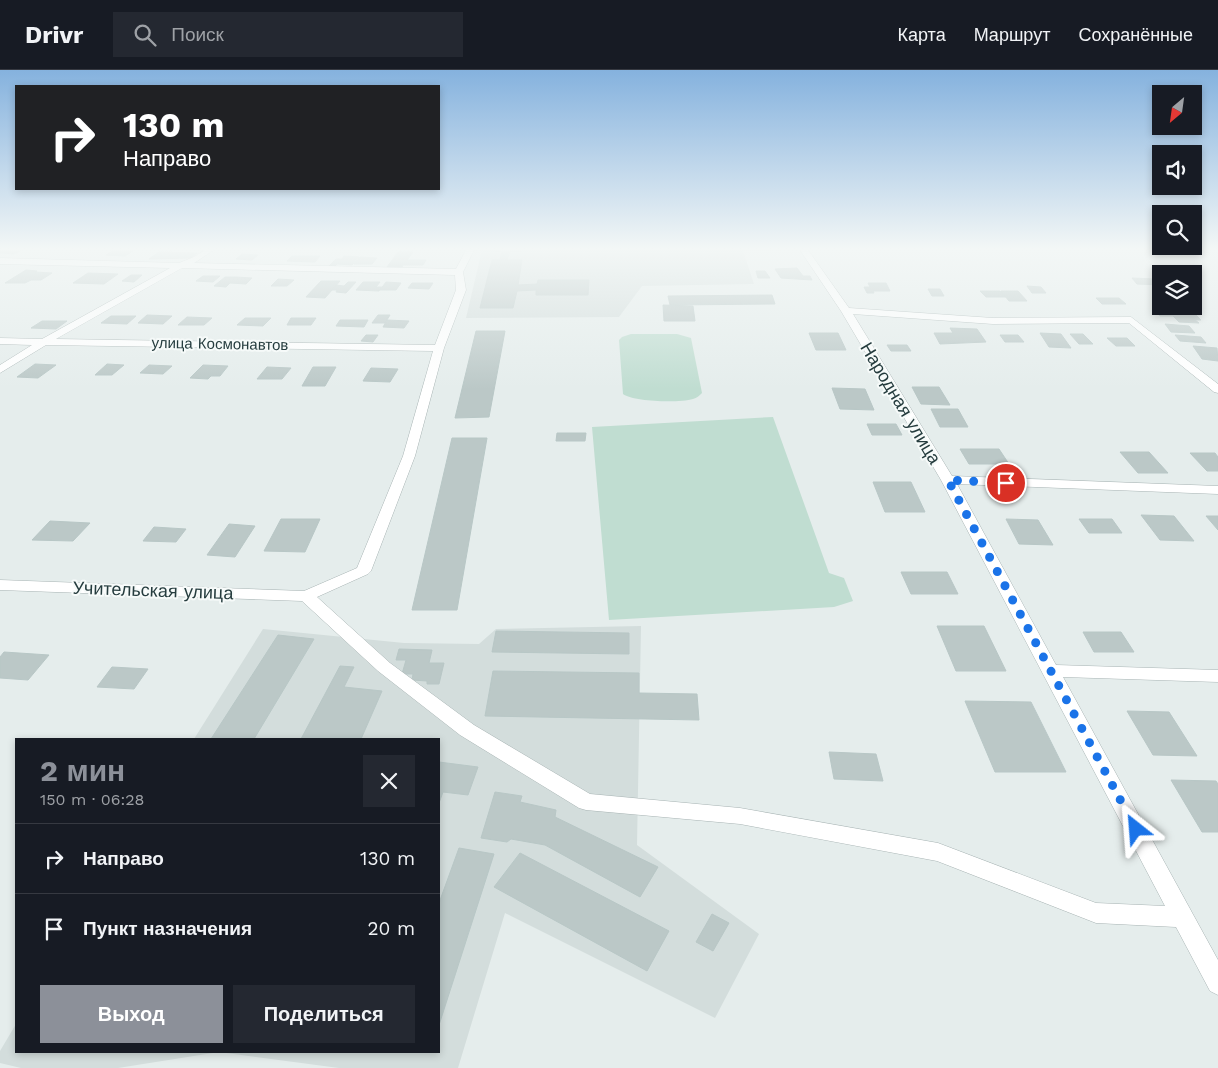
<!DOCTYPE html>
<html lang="ru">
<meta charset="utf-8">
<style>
:root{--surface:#171b24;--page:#242831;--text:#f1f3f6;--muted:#9ea1a6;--line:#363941;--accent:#8c9099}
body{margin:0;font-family:"Work Sans",sans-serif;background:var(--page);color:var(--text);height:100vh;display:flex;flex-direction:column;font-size:19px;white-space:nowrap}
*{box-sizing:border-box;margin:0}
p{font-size:16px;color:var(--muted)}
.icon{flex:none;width:28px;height:28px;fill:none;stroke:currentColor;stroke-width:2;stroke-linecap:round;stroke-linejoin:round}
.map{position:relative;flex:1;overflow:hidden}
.drawer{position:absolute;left:15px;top:668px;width:425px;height:315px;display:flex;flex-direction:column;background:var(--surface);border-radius:0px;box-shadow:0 2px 8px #0003}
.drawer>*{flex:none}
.top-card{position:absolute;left:15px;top:15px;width:425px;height:105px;border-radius:0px;box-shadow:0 2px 8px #0003;background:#202124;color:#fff;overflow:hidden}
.needle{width:32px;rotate:209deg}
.buttons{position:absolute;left:1152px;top:15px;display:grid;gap:10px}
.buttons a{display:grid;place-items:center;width:50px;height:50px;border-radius:0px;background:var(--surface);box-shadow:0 2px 8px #0003;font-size:25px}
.pin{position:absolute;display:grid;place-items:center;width:42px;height:42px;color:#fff;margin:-21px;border:2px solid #fff;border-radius:50%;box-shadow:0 1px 5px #0007}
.me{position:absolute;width:55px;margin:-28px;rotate:332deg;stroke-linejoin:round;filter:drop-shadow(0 0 4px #0008)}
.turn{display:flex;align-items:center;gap:18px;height:105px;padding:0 25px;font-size:22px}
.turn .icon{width:65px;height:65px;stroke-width:2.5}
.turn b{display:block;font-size:35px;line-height:42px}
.round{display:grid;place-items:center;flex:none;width:52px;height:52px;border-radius:0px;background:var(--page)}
.summary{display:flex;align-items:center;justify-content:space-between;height:85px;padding:0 25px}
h1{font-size:30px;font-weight:700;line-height:38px;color:var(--accent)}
.button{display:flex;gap:10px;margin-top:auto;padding:10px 25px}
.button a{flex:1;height:58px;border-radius:0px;background:var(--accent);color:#fff;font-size:20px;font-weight:700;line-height:58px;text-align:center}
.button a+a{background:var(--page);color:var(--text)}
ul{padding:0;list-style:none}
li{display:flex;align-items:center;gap:15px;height:70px;padding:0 25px;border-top:1px solid var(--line)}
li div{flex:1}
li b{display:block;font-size:19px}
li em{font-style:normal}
header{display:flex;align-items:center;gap:30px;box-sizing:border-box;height:70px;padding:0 25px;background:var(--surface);border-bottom:1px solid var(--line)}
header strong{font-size:24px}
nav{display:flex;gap:28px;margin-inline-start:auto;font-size:18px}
.search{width:350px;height:45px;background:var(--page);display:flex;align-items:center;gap:12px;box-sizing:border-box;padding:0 18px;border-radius:0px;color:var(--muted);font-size:19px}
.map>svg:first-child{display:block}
</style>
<header>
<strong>Drivr</strong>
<div class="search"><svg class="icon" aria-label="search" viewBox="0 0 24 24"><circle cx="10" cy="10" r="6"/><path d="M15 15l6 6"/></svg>Поиск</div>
<nav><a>Карта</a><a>Маршрут</a><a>Сохранённые</a></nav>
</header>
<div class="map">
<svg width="1218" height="998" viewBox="0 0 1218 998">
<rect width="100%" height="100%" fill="#e5edec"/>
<g fill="#d3dddc">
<polygon points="482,180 780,180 743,181 754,214 642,216 619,247 466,248"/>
<polygon points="641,556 637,775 759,864 715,948 505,843 458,998 339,998 219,982 118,998 21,998 0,993 0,981 16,954 16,981 439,981 439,669 194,669 263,559 404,573 479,574 496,559"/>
</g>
<g fill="#c0ddd1">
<path d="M631 264H677L691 268 702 323C699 326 697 328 693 329 679 333 634 332 623 324L619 270 622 267Z"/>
<polygon points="773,347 829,503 844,508 853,531 834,537 609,550 592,357"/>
</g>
<g fill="#bbc8c7" stroke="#b8c7c6">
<polygon points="0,180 22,180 14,184 0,183"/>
<polygon points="114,180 133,181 125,186 106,185"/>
<polygon points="496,180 523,180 522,181 510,181 507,190 500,190 502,181 495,181"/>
<polygon points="159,182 197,183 191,188 149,189"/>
<polygon points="398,182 413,182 402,197 387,197"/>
<polygon points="242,184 258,185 252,190 236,189"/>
<polygon points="292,186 320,186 315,192 287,191"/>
<polygon points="344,186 359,187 352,195 337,194 334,197 328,197 336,189 342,189"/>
<polygon points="360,187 377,188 372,194 354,194"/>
<polygon points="407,190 426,190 423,195 404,195"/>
<polygon points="492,190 522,190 518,215 537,214 538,210 589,210 588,225 536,225 536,220 517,221 513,238 480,238"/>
<polygon points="797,198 803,206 810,206 812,210 781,208 775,199"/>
<polygon points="26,200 37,201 35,202 52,203 41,210 31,210 25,213 5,213"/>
<polygon points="756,201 765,201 770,208 758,208"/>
<polygon points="88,203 118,204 104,214 73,213"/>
<polygon points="131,205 142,205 134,212 122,211"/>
<polygon points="203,206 220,206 213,212 196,211"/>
<polygon points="225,207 236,207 252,208 246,214 230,213 226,217 214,216"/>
<polygon points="1132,208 1155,209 1161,215 1137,214"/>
<polygon points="278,209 294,210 287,216 271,216"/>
<polygon points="321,211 340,211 325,228 306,227"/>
<polygon points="348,212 356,212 346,223 336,222 337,220 332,220 336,215 344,216"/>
<polygon points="363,212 380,212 376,217 382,217 379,221 356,220"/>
<polygon points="386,212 401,213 396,220 380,220"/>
<polygon points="412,213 433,213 429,219 408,218"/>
<polygon points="868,213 886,213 890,221 873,221 874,223 867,223 864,217 870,217"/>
<polygon points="1027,216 1041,217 1046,223 1032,223"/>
<polygon points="928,219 940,219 944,226 932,226"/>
<polygon points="980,221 1000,221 1006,227 986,227"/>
<polygon points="1001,221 1018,221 1027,231 1009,231"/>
<polygon points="772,225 775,234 670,235 668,226"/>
<polygon points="1096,228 1119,228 1126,234 1102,234"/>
<polygon points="1154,234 1161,234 1161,236 1195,236 1202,244 1160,242"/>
<polygon points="663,235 693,236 695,251 664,251"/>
<polygon points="1157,242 1195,244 1201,250 1195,250 1199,253 1179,252 1173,246 1160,246"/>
<polygon points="147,245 172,246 163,254 138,253"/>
<polygon points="378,245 390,245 385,253 372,253"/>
<polygon points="111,246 136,246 127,254 101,253"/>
<polygon points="187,247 212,248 204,255 178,255"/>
<polygon points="245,248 271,248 263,256 237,255"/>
<polygon points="291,248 316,248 311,255 287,255"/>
<polygon points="340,250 368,250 364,257 336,256"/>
<polygon points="387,250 409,251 404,258 383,257"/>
<polygon points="42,251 67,251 56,259 31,258"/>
<polygon points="1165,254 1189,256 1195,263 1171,262"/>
<polygon points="950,258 977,259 986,272 940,274 934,263 953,263"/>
<polygon points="476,261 505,261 489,347 455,348"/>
<polygon points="809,263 838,263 846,280 816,280"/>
<polygon points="1040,263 1061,264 1071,278 1049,277"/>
<polygon points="1070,264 1083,264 1093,274 1079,274"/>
<polygon points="366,265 378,265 373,272 361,271"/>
<polygon points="1000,265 1018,265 1024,272 1005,272"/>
<polygon points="1175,265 1201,267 1206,273 1180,271"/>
<polygon points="1107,268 1127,268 1135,276 1116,276"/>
<polygon points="887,275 907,275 911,281 891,281"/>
<polygon points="1193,276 1217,278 1218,291 1202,289"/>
<polygon points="35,294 56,295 38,308 17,307"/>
<polygon points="107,294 124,295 112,305 95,305"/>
<polygon points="149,295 172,296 163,304 140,303"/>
<polygon points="203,295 228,296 220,306 211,306 208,309 190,308"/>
<polygon points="267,297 291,298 282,309 257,309"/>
<polygon points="313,297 336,297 325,316 302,316"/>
<polygon points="371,298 398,299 390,312 363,311"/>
<polygon points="912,317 939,317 950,335 921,334"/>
<polygon points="832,318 865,319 874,340 840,339"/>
<polygon points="931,339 958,339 968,357 940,357"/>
<polygon points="867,354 896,354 902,365 872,365"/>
<polygon points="557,363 586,363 585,371 556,371"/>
<polygon points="452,368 487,368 457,540 412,540"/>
<polygon points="960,379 999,379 1009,394 969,394"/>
<polygon points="1120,382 1149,382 1168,403 1138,403"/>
<polygon points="1190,383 1215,383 1218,387 1218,401 1207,401"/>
<polygon points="873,412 911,412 925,442 885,442"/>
<polygon points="1141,445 1174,446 1194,471 1160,470"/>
<polygon points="1206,446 1218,446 1218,460"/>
<polygon points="281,449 320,449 305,482 264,481"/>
<polygon points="1006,449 1038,450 1053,475 1019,474"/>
<polygon points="1079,449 1112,449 1122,463 1089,463"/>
<polygon points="50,451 90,453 73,471 32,470"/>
<polygon points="229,454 255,456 235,487 207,485"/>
<polygon points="154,457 186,459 176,472 143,471"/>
<polygon points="901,502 947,502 958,524 911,524"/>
<polygon points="937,556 984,556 1006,601 956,601"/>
<polygon points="496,561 629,563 629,584 492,582"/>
<polygon points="1083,562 1121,562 1134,582 1094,582"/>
<polygon points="278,565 314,569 254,669 211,669"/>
<polygon points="399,579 432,580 429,593 444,593 439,614 427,614 427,611 412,610 413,604 402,604 406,590 396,590"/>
<polygon points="4,582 49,585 28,610 0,608 0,587"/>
<polygon points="340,596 354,597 344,617 382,621 361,669 301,669"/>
<polygon points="112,597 148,599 134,619 97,617"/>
<polygon points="493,601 639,603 639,623 697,624 699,650 485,646"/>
<polygon points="965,631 1031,632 1066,702 995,702"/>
<polygon points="1127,641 1169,642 1197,686 1153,685"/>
<polygon points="829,682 876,684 883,711 834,709"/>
<polygon points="439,692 478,697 468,725 443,722 439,733"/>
<polygon points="1171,710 1216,711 1218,714 1218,762 1202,762"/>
<polygon points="495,722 522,726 520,732 556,740 555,747 658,797 640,827 545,775 511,769 507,772 481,768"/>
<polygon points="459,778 494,784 439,955 439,833"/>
<polygon points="520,783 669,861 647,901 494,817"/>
<polygon points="712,844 729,853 713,881 696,872"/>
</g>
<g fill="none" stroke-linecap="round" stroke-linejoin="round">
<g stroke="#a8b4b4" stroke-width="1">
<path id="minor" d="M205 180H214L194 193 456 199 466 180H474L463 202 466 220 444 278 415 386 371 501 368 504 317 527 390 593 474 655 590 724 740 738 938 773 1096 833 1165 836 941 410 841 241 800 180H808L849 238 993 248 1131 247 1218 314V323L1214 322 1129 253 993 254 853 244 952 406 1218 416V424L957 414 1056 595 1218 600V612L1063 607 1218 890V925L1210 921 1176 857 1096 853 937 791 740 754 586 740 579 738 460 665 378 601 302 531 0 520V510L304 521 357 498 403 386 433 281 46 275 0 303V295L32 275 0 274V268L42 269 170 198 0 194V188L179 193 194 187ZM182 198 455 205 456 220 435 275 56 269Z"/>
</g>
<use href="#minor" fill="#fff" fill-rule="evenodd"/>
</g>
<linearGradient id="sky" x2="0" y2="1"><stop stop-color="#85b2de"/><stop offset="0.56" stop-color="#f3f7f6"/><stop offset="1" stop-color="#f3f7f6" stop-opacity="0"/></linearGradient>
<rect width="1218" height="319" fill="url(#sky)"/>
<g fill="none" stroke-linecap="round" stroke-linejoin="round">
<polyline stroke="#1a73e8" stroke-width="9" stroke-dasharray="0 16.2" points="1006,413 948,410 1136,759"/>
</g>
<g text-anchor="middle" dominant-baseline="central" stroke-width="4" stroke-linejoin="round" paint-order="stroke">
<g font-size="15" fill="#253c3e" stroke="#f6faf9">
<text transform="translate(220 274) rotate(1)">улица Космонавтов</text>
</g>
<g font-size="18" fill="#253c3e" stroke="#f6faf9">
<text transform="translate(901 333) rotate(59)">Народная улица</text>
<text transform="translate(153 520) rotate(2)">Учительская улица</text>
</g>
</g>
</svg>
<div class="buttons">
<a><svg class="needle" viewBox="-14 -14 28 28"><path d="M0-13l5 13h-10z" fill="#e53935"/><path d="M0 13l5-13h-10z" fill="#9ea1a6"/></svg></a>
<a><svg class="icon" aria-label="sound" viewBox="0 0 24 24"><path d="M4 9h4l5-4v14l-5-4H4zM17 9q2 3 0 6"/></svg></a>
<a><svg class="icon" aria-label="search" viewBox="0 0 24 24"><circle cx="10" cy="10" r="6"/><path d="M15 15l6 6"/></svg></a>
<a><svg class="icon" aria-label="layers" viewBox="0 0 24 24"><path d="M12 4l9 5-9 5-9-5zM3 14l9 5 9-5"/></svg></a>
</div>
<div class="pin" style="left:1006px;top:413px;background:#d93025"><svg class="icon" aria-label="arrive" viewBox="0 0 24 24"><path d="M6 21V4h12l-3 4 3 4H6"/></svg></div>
<svg class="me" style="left:1136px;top:759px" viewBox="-20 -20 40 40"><path d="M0-17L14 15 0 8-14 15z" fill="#1a73e8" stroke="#fff" stroke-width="4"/></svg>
<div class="top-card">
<div class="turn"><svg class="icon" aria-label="right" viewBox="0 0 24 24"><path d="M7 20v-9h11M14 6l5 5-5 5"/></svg><div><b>130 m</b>Направо</div></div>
</div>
<section class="drawer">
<div class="summary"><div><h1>2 мин</h1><p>150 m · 06:28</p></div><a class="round"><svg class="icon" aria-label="close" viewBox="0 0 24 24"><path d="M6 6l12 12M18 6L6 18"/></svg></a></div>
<ul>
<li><svg class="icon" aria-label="right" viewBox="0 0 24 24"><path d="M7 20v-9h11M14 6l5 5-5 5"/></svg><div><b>Направо</b></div><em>130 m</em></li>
<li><svg class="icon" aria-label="arrive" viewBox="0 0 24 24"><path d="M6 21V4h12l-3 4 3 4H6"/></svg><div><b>Пункт назначения</b></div><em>20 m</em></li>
</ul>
<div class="button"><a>Выход</a><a>Поделиться</a></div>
</section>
</div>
